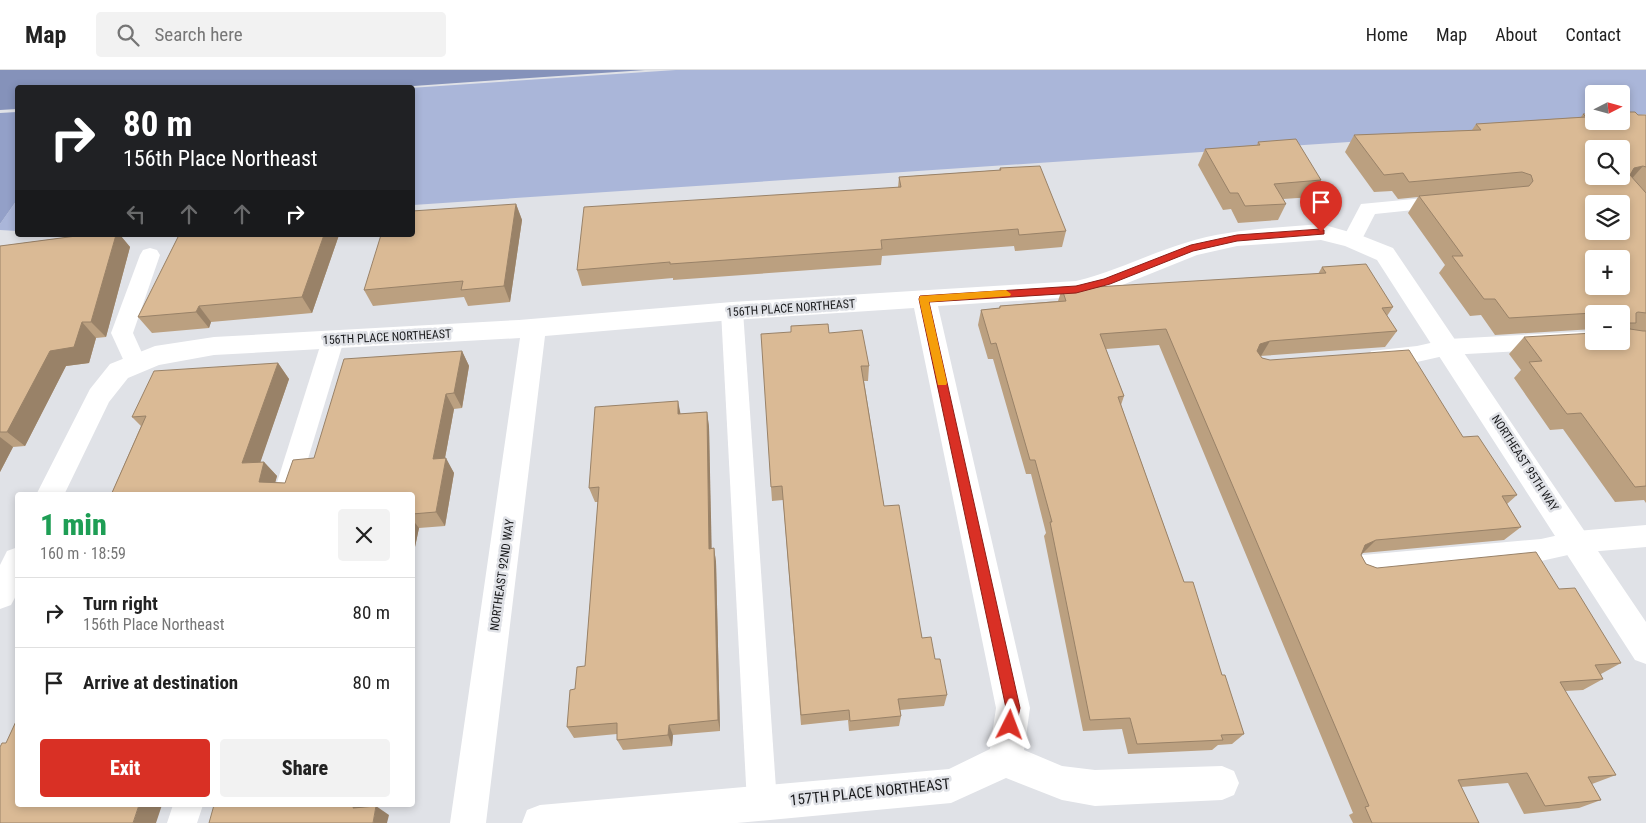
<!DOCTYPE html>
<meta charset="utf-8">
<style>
:root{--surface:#fff;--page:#f2f2f2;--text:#222;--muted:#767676;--line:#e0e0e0;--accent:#d93025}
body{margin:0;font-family:"Roboto Condensed",sans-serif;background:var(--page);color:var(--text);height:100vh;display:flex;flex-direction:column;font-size:19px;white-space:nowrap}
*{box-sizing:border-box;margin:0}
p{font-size:16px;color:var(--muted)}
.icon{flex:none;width:28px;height:28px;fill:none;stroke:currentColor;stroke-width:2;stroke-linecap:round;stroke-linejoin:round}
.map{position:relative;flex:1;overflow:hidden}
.drawer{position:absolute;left:15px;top:422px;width:400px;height:315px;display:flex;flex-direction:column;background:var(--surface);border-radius:5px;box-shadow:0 2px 8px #0003}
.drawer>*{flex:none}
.top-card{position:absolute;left:15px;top:15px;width:400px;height:152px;border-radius:5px;box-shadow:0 2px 8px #0003;background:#202124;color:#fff;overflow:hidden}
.needle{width:32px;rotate:84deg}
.buttons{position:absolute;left:1585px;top:15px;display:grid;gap:10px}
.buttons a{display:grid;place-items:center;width:45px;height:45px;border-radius:5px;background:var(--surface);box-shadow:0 2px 8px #0003;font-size:25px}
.pin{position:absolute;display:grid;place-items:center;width:42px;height:42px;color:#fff;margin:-51px -21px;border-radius:50% 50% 50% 0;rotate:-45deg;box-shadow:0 0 5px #0007}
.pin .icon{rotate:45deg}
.me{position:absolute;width:55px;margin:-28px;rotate:3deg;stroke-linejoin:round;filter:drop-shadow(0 0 4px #0008)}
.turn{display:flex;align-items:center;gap:18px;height:105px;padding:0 25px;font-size:22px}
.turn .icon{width:65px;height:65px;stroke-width:2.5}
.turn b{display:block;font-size:35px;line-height:42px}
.lanes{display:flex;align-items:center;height:48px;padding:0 25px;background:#0003;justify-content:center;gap:25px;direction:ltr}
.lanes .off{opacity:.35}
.round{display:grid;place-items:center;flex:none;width:52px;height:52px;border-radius:5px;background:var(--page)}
.summary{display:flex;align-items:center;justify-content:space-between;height:85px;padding:0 25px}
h1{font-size:30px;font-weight:800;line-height:38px;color:#1e9e55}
.action{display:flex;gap:10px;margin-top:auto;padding:10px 25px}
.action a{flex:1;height:58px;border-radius:5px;background:var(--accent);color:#fff;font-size:20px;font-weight:800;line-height:58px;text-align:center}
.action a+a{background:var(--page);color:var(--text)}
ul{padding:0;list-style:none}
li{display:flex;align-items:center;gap:15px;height:70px;padding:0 25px;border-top:1px solid var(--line)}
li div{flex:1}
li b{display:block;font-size:19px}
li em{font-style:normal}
header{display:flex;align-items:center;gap:30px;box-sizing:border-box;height:70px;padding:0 25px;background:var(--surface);border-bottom:1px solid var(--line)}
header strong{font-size:24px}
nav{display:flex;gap:28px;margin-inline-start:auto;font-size:18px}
.search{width:350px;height:45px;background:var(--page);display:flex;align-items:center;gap:12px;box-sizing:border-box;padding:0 18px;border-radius:5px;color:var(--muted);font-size:19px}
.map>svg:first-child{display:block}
</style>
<header>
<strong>Map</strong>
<div class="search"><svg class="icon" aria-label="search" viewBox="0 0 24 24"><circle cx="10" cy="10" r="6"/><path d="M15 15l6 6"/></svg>Search here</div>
<nav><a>Home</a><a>Map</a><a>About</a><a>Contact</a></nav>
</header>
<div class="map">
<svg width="1646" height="753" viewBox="0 0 1646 753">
<rect width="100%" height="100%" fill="#e0e2e7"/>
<g fill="#aab6d9">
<polygon points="676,0 1646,0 1646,44 1621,48 1621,24 1594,24 1594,51 1543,59 413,135 412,18 410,18"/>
<polygon points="17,130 17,161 0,160 0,154"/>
</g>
<polygon fill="#93a0c8" points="17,42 17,130 0,154 0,43"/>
<polygon fill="#8592ba" points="0,0 645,0 385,18 18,18 17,39 0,40"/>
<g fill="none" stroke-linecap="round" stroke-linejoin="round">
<g fill="#fff" fill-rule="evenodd">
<polygon points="1445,126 1452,128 1455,132 1452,136 1375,144 1359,175 1352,177 1345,175 1342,170 1361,134"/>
<polygon points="150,178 157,180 160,185 133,263 147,294 144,300 136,302 128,300 111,263 140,185 143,180"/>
<polygon points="732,233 739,236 743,241 777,733 773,744 762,748 751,744 747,733 721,241 725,236"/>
<polygon points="1594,261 1594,271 1604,271 1602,275 1594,277 1448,285 1417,292 1379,295 1371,293 1368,287 1371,281 1417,276 1448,269"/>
<polygon points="333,262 341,264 344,270 297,425 273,425 322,270 325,264"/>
<polygon points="1646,455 1646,477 1577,483 1541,491 1363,509 1354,505 1350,497 1354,489 1363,485 1541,469 1577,461"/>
<polygon points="173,735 203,735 197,753 167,753"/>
</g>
<g fill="#fff" fill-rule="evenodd">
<path d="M1321 154 1360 165 1393 178 1646 552V594L1635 590 1377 190 1345 176 1321 170 1237 176 1197 185 1115 218 1076 227 938 236 1030 638 1024 680 1062 696 1095 700 1222 696 1234 701 1239 713 1234 725 1222 730 1095 736 1062 730 1006 708 951 733 737 753H522L527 740 540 735 949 699 990 679 996 638 914 238 732 250 545 266 486 753H450L520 268 214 285 159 295 128 308 109 332 64 425H36L90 319 110 294 155 276 214 267 519 250 732 232 1076 211C1114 202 1148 184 1185 173 1229 159 1275 158 1321 154Z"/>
<polygon points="18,477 18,522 11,535 0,539 0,495 7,481"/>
</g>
</g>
<g fill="#bba080">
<polygon points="1583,44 1646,45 1646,433 1644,430 1615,432 1563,359 1550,360 1514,308 1521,300 1509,284 1524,267 1621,271 1621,244 1594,244 1594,259 1495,265 1481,245 1470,246 1439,203 1445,195 1408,143 1418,127 1398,129 1392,121 1374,122 1345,82 1354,65 1472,60 1476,54 1581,47"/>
<polygon points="1258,72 1321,110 1313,127 1283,129 1286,134 1278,150 1238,153 1231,139 1223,140 1198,95 1205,79 1257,75"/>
<polygon points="1000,98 1066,161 1062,177 1015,181 1014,176 882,186 881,195 673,210 673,208 582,216 577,200 898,117 899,107 999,100"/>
<polygon points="516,134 522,150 510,232 468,236 464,227 373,236 364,220"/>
<polygon points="84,165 120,165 130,177 106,267 96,268 89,293 66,296 25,376 13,377 0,402 0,176"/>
<polygon points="179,165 339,165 312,243 211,252 209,258 152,263 138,247"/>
<polygon points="1322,197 1393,237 1387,246 1397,261 1385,277 1260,286 1262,288 1463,367 1517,425 1507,434 1521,457 1504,470 1363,483 1361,485 1366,494 1377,498 1559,519 1621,593 1601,604 1603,609 1583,620 1565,621 1616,705 1592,714 1601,730 1579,738 1524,744 1508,713 1461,717 1479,753 1353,753 1349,745 1353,743 1159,275 1106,279 1124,326 1121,335 1184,512 1222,605 1244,664 1232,674 1218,675 1212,680 1128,684 1122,659 1083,661 1044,466 1046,463 1031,404 1026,404 993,289 988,289 978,255 981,240 999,238 1000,236 1058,231 1062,219 1318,204"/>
<polygon points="791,256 829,263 869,296 868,311 864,311 884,436 922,568 935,589 947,625 944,636 900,640 901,646 899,656 849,661 848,650 801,655 783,430 772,431 771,417 791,262"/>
<polygon points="462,281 469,296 462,338 454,339 445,388 454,403 445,456 419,458 412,491 412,425 111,425 141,356 132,347 278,293 289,309 260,392 264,392 277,406 275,412 285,413 314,388"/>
<polygon points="707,342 709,357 711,478 714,478 716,492 720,661 673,665 672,676 623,680 617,670 617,664 574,668 567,657 575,619 585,596 598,432 595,432 589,418 680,344"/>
</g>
<g fill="#998268">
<polygon points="1643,96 1628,113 1620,115 1634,98"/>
<polygon points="516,134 522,150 510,232 504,216"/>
<polygon points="116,165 120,165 130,177 106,267 91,252"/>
<polygon points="324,165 339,165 312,243 302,227"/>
<polygon points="199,236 211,252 209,258 196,242"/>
<polygon points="82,252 96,268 89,293 66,296 25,376 7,362 50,281"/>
<polygon points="1270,271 1261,286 1251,289 1260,274"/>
<polygon points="462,281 469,296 462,338 454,323"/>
<polygon points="278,293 289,309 255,408 242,393"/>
<polygon points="446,324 454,339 442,404 433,389"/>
<polygon points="678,331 681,346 678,344"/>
<polygon points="707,342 709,357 712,492 709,479"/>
<polygon points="0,367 13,377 0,402"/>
<polygon points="446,388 454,403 445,456 436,442"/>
<polygon points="264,392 277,406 272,425 259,412"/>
<polygon points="412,449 419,458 412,491"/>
<polygon points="1376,470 1363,483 1352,488 1365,475"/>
<polygon points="714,478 716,492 720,661 718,650"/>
<polygon points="669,655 673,665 672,676 668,665"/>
<polygon points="139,735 162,735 156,753 133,753"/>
<polygon points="354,735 369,735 366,747 353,738"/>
<polygon points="376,736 389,745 387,753 373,753"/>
</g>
<g fill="#daba95" stroke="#998268" fill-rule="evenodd">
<path d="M1621 42H1635L1638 45H1646V97L1643 96 1634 98 1630 105 1646 123V243L1638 242 1636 243V253H1629L1627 255 1630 259 1643 261H1646V416L1635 417 1581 343 1567 344 1529 292 1542 291 1524 267 1594 263V271H1621V257L1622 253H1621V244H1611L1610 242 1509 248 1495 229H1484L1452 186H1463L1419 126 1529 116 1533 111 1531 105 1522 102 1409 112 1403 103 1384 105 1354 65 1481 60 1476 54 1586 47 1583 44H1594V51H1621ZM1594 79H1621V106H1594ZM1594 134H1621V161H1594ZM1594 189H1621V216H1594Z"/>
<polygon points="1296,69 1321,110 1274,114 1286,134 1245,136 1238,123 1230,123 1205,79 1260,75 1258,72"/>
<polygon points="1040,96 1066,161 1019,165 1018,159 881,170 882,179 670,194 670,192 577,200 584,137 901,117 899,107 1001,100 1000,98"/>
<polygon points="516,134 504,216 461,220 463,211 364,220 381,165 412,165 412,141"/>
<polygon points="84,165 116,165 91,252 82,252 74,277 50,281 7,362 0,362 0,176"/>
<polygon points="179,165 324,165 302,227 199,236 196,242 138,247"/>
<polygon points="1366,194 1393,237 1382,238 1397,261 1270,271 1260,274 1257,281 1262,288 1270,290 1409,280 1463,367 1478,366 1517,425 1502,426 1521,457 1376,470 1365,475 1361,485 1366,494 1377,498 1536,482 1559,519 1575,518 1621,593 1595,595 1603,609 1560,612 1616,705 1588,707 1601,730 1545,736 1527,703 1458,710 1479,753 1372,753 1365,737 1369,736 1166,259 1100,264 1124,326 1118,327 1184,512 1193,512 1222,605 1225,605 1244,664 1221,665 1223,670 1137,674 1130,648 1090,650 1050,452 1052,452 1035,390 1030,390 996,273 991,274 981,240 1000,238 1000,236 1066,231 1062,219 1326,203 1322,197"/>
<polygon points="828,254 829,263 862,260 869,296 861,296 884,436 899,435 922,568 931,567 935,589 940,589 947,625 898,629 901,646 850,651 849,640 801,645 782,416 771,417 761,264 791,262 791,256"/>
<polygon points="462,281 454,323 446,324 433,389 446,388 436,442 412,444 412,425 111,425 146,346 132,347 154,301 278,293 242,393 264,392 259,412 285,413 293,390 314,388 344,289"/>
<polygon points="678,331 678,344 707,342 709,479 714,478 718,650 669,655 668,665 617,670 617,653 567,657 570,620 575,619 577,597 585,596 599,417 589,418 595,337"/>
<polygon points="18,647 18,735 139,735 133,753 0,753 0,677 2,673 6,673"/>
<polygon points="214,735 354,735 353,738 376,736 373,753 209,753"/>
</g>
<polygon fill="#d93025" stroke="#8d1f18" points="1321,159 1324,160 1324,164 1237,171 1193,181 1110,214 1076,223 929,232 1020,638 1015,660 1010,662 1005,660 1003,655 1006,638 919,229 920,226 1076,216 1104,209 1191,175 1237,165"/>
<polygon fill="#f59e0b" points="1006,220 1011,224 1010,226 929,232 947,313 946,315 938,315 919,229 920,226"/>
<g text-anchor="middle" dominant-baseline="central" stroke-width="5" stroke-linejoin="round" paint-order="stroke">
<g font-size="12" fill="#191a1c" stroke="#e0e2e7">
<text transform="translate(791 238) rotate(-4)">156TH PLACE NORTHEAST</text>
<text transform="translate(387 267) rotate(-3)">156TH PLACE NORTHEAST</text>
<text transform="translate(1525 393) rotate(57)">NORTHEAST 95TH WAY</text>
<text transform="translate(502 505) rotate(-82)">NORTHEAST 92ND WAY</text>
</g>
<g font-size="15" fill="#191a1c" stroke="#e0e2e7">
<text transform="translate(870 722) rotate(-6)">157TH PLACE NORTHEAST</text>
</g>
</g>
</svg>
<div class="buttons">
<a><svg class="needle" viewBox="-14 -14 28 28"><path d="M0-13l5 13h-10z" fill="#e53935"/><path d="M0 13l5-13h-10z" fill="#767676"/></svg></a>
<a><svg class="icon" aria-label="search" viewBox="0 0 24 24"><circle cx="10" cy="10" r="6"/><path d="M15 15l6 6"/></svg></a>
<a><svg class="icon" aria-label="layers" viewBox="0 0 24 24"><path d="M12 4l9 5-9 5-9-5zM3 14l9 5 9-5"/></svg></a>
<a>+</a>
<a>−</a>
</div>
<div class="pin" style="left:1321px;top:162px;background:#d93025"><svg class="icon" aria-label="arrive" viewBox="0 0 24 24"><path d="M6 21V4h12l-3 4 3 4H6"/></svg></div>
<svg class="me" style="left:1010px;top:655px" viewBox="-20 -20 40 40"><path d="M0-17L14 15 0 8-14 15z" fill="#d93025" stroke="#fff" stroke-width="4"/></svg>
<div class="top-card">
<div class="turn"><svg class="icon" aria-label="right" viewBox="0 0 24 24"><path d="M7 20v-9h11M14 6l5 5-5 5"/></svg><div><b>80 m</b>156th Place Northeast</div></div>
<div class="lanes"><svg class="icon off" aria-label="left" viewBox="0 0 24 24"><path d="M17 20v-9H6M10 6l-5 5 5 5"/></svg><svg class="icon off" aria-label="ahead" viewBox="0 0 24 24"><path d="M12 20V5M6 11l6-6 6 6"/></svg><svg class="icon off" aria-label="ahead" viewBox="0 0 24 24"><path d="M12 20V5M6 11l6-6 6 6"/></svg><svg class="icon" aria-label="right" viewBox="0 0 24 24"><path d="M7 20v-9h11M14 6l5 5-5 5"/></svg></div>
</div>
<section class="drawer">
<div class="summary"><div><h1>1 min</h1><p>160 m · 18:59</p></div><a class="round"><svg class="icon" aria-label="close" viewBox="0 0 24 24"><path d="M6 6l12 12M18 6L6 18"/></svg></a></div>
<ul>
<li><svg class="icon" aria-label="right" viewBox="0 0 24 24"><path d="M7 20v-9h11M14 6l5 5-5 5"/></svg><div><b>Turn right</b><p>156th Place Northeast</p></div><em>80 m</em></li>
<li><svg class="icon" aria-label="arrive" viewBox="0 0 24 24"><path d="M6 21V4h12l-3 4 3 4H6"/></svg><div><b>Arrive at destination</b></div><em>80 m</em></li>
</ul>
<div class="action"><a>Exit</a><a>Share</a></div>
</section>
</div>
